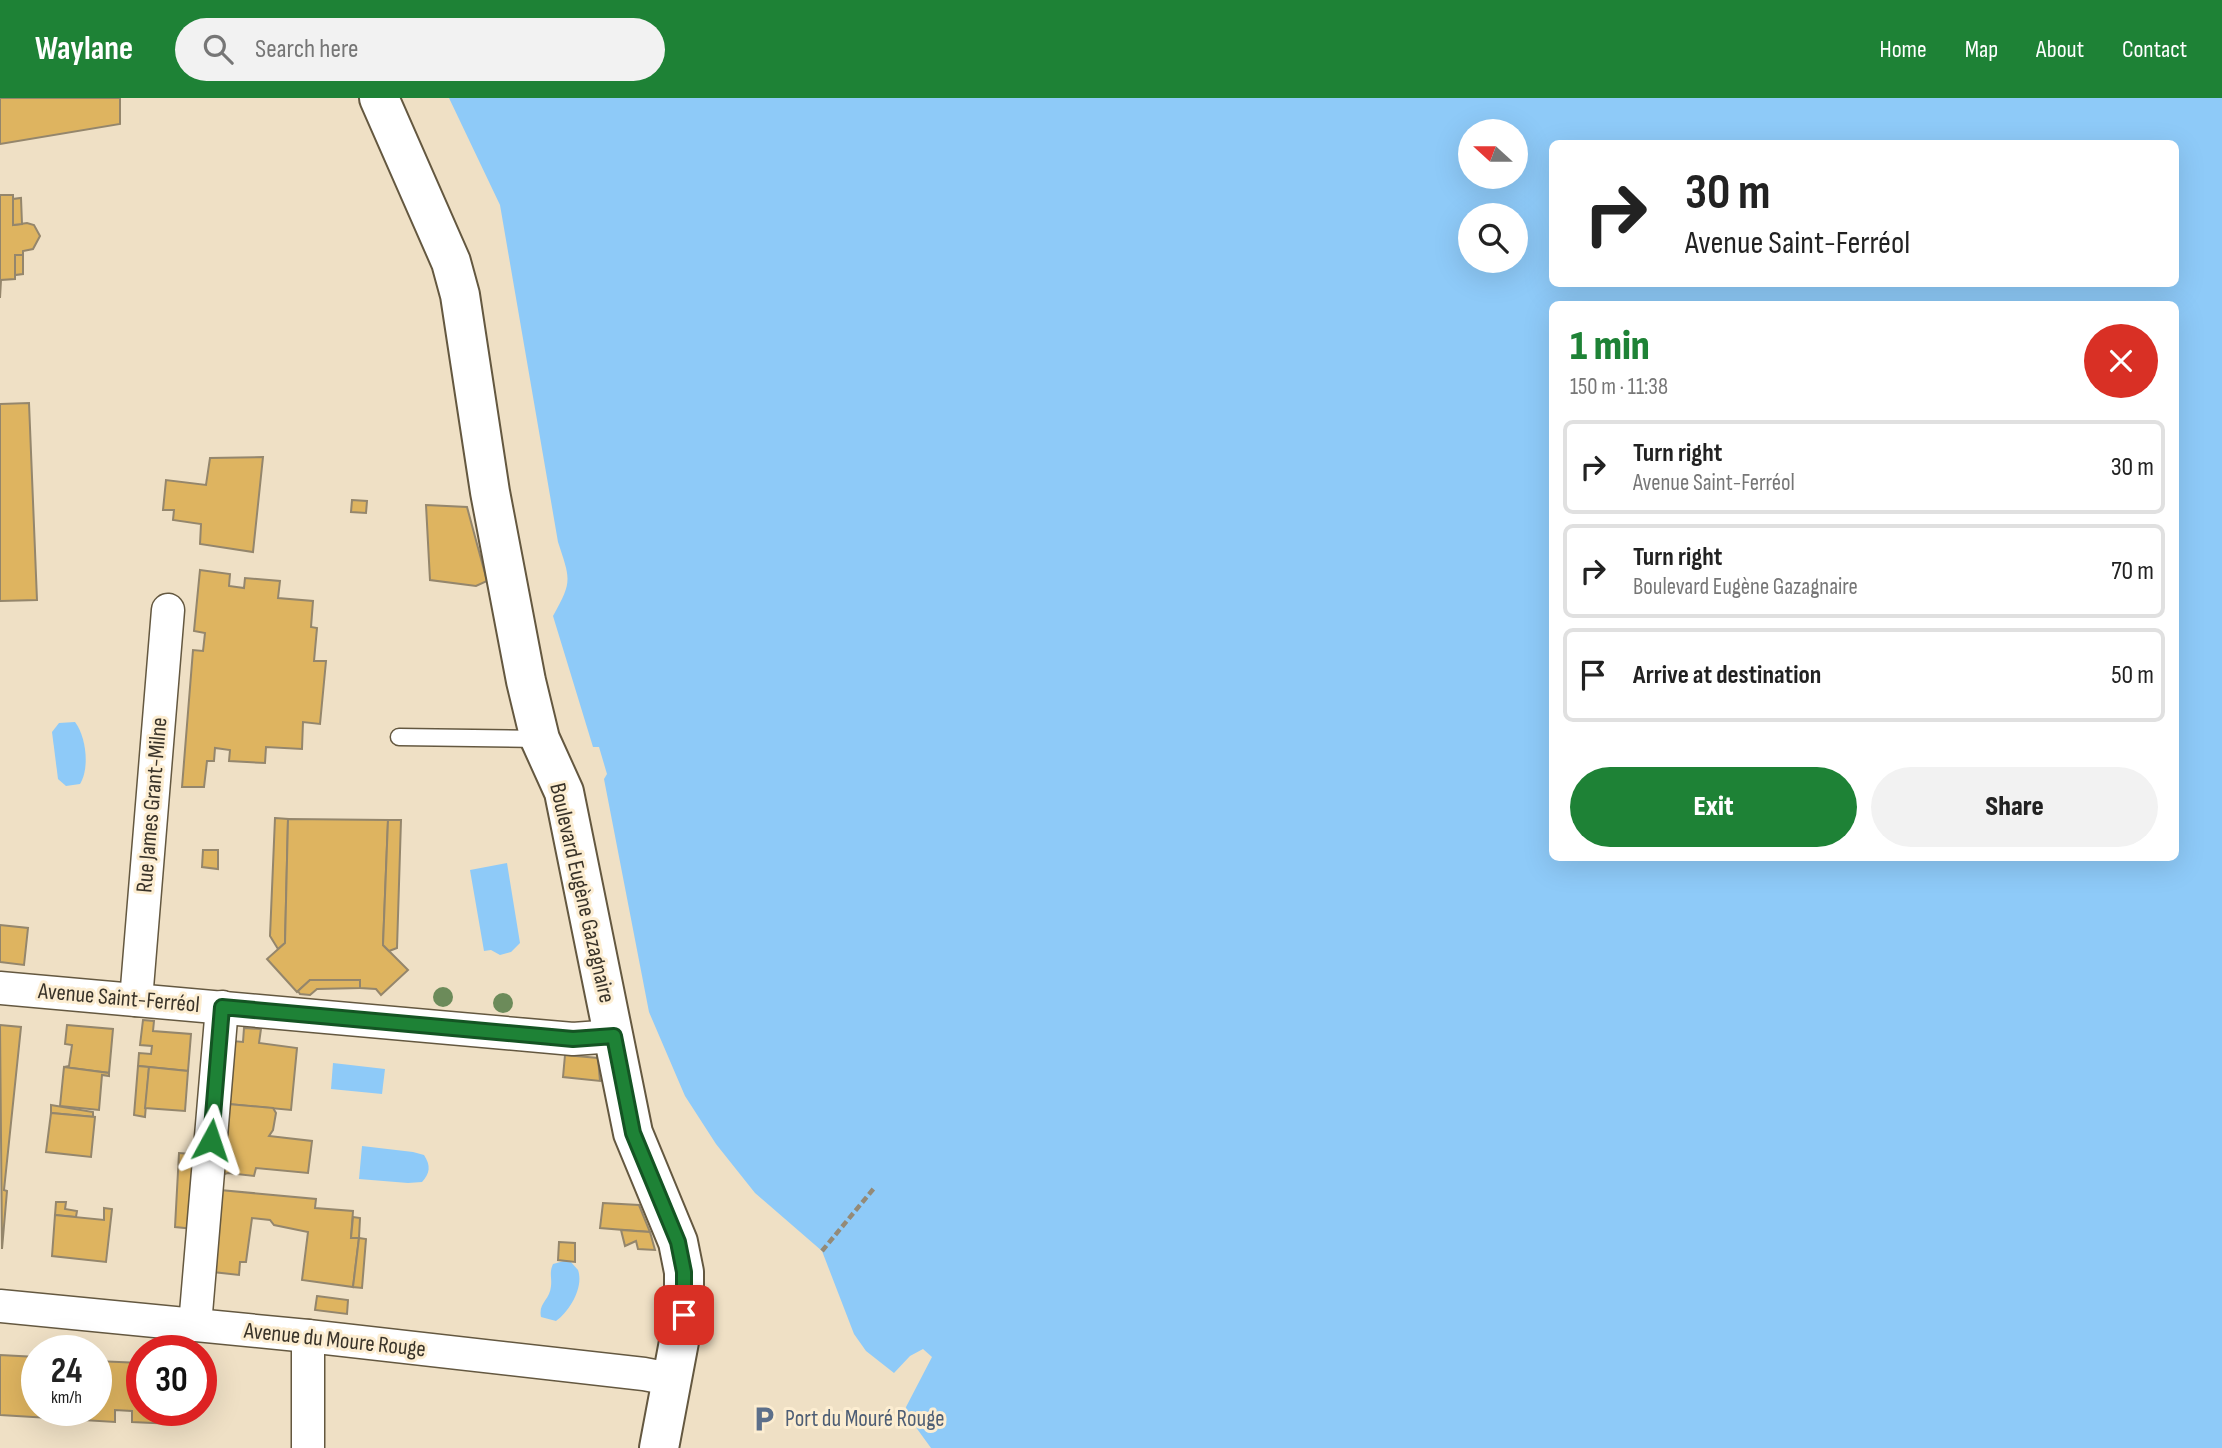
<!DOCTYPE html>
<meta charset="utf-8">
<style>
:root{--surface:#fff;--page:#f2f2f2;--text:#222;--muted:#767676;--line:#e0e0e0;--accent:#1e8236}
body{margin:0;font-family:"Sofia Sans Condensed",sans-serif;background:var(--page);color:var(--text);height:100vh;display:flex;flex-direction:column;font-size:26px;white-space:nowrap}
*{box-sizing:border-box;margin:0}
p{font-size:23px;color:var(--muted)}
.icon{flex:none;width:38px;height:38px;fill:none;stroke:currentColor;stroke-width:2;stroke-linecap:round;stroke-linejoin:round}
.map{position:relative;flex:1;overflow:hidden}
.sheet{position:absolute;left:1549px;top:203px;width:630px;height:560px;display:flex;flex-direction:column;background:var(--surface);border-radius:10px;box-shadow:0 7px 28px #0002}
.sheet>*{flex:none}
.banner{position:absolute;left:1549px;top:42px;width:630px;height:147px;border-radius:10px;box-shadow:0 7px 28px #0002;background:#fff;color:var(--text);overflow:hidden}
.needle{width:46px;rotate:291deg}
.fabs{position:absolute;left:1458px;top:21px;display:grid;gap:14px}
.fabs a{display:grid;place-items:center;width:70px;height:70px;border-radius:50%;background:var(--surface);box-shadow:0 7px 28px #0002;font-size:35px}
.speed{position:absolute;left:21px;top:1237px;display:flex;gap:14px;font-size:35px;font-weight:700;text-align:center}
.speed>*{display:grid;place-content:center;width:91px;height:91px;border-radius:50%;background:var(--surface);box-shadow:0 7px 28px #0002;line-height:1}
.speed small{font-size:18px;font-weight:400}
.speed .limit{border:10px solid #d22;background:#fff;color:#111}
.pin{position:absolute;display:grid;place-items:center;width:60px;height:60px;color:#fff;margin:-30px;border-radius:14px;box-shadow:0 4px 10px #0006}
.me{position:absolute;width:77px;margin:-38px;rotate:5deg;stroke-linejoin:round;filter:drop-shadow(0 0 5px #0008)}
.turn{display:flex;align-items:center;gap:24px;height:147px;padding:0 21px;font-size:32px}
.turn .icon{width:91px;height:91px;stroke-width:2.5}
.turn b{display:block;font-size:49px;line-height:60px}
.round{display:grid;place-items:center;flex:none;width:74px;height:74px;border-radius:37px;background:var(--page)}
.overview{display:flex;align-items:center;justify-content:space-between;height:119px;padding:0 21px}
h1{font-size:42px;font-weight:800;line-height:52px;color:var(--accent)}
.cta{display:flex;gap:14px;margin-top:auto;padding:14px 21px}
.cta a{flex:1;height:80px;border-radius:42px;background:var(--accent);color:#fff;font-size:28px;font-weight:800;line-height:80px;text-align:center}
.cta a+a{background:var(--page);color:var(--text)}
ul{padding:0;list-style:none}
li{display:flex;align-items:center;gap:21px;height:94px;margin:0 14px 10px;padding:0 7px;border:4px solid var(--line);border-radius:10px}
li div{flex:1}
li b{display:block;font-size:26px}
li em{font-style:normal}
header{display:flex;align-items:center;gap:42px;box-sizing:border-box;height:98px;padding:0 35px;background:var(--accent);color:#fff}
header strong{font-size:33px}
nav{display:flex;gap:38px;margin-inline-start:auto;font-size:24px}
.search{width:490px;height:63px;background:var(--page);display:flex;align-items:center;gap:18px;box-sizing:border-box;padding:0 24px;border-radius:38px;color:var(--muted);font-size:26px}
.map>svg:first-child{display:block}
</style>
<header>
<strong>Waylane</strong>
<div class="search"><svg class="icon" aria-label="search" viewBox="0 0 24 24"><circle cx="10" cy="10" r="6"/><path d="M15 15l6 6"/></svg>Search here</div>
<nav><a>Home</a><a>Map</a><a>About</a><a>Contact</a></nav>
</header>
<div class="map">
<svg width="2222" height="1350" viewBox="0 0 2222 1350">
<rect width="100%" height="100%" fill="#efe0c5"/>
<g fill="#8ecaf8" fill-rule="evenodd">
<path d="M449 0H2222V1350H931L907 1317 906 1309 932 1259 923 1251 910 1258 894 1275 866 1253 854 1236 822 1153 755 1095 716 1046 685 998 649 914 604 681 607 676 599 649H593L553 518C573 483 570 481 558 444L500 107ZM1516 33V79H1470V33ZM1552 46H2175V186H1552ZM1516 117V163H1470V117ZM2175 206V760H1552V206Z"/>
<path d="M75 624C86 638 90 670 80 686L66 688 58 681 52 634 59 625Z"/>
<polygon points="507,765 520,845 511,854 500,857 491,852 484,853 470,772"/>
<polygon points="333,965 385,971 382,996 331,991"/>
<path d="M362 1048 413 1054 424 1057C431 1068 430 1075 422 1084L408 1085 359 1081Z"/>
<path d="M564 1163H570L578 1172C584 1189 570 1213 556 1223L541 1219C538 1205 550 1202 551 1188 552 1179 549 1175 553 1166Z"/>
</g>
<g fill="#deb460" stroke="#94866c" stroke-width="2">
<polygon points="0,0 120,0 120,26 0,46"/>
<polygon points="0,97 13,97 13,127 27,125 34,127 40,138 33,151 23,153 23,157 15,157 15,181 1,182 0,200"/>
<polygon points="21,100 22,126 13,127 13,101"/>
<polygon points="15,157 23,157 23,176 15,177"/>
<polygon points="29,305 37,502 0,503 0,306"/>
<polygon points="263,359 253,454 200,446 201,426 173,422 174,412 163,412 166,382 206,387 210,360"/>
<polygon points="352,402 367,403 366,415 351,414"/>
<polygon points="426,407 467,409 487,483 476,488 430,482"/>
<polygon points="200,472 230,476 229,488 244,490 245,480 280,483 278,500 313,503 311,529 317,530 314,563 326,563 320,626 303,624 302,651 266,649 265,665 229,663 230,652 215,650 214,663 207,663 204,689 182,689 193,552 203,553 205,535 194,533"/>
<polygon points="275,720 288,721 285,845 278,851 270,838"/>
<polygon points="288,721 388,722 383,847 408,872 381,897 376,891 360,890 360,882 310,882 297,894 267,861 285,845"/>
<polygon points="388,722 401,722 397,850 389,853 383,847"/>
<polygon points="203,752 218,752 218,771 202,769"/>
<polygon points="0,827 28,830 24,867 0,864"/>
<polygon points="310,882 360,882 360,890 317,891 310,897 300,896 298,893"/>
<polygon points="143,922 154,923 153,933 191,936 188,973 138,968 139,955 151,956 152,948 140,947"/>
<polygon points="0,927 21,929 4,1092 7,1093 2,1151"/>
<polygon points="67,927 113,931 109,975 64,969 69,968 72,947 65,946"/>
<polygon points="244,930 261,931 259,945 297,950 291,1012 228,1006 233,943 243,944"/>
<polygon points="565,957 598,960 600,983 563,979"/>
<polygon points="138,968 149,969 145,1019 134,1017"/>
<polygon points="64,969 109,975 109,978 102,977 99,1012 60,1008"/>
<polygon points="149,969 188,973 185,1013 145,1010"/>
<polygon points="228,1006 273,1010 276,1015 273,1032 269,1038 312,1043 308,1075 256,1070 254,1078 228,1075 221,1077"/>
<polygon points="51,1007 93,1014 93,1019 51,1015"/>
<polygon points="51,1015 95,1019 91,1059 46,1054"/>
<polygon points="179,1055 201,1057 194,1131 175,1129"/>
<polygon points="220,1092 316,1101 315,1110 353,1113 351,1140 359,1140 353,1189 302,1182 308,1134 274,1127 270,1122 252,1120 246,1164 240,1164 239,1177 213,1174"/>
<polygon points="56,1104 66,1104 65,1111 77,1113 76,1119 55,1117"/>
<polygon points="603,1105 639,1107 650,1134 600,1130"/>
<polygon points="104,1110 112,1111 106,1164 52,1158 55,1117 104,1122"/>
<polygon points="353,1119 360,1120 359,1140 351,1140"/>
<polygon points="621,1132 650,1134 655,1152 638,1151 636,1143 625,1148"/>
<polygon points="359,1140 366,1141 362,1190 353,1189"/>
<polygon points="559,1144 575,1145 575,1164 558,1162"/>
<polygon points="317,1198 348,1202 347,1216 315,1212"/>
<polygon points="0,1257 37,1259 37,1312 96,1312 96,1263 142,1265 142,1312 174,1312 174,1326 132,1324 132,1313 115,1312 115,1324 0,1317"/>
</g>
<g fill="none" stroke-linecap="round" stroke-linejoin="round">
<g stroke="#645840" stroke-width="19">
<polyline id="service" points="399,639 540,641"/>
</g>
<g stroke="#645840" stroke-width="35">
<g id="minor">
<polyline points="0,890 573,941 614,938"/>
<polyline points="136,902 168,512"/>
<polyline points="0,1208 308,1238 644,1276 670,1281"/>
<polyline points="195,1227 222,909"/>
<polyline points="308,1238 308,1350"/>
</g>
</g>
<g stroke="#645840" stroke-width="42">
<polyline id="tertiary" points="379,0 451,164 460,197 490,394 526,583 540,641 564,694 633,1035 678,1144 684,1174 684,1217 659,1350"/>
</g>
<polyline stroke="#948a77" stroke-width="4.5" stroke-dasharray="7 3.5" stroke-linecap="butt" points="822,1153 875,1089"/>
<use href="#service" stroke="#fff" stroke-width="16"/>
<use href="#minor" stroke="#fff" stroke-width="32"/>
<use href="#tertiary" stroke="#fff" stroke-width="38"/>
</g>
<g fill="#6c8b5a">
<circle cx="443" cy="899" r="10"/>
<circle cx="503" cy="905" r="10"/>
</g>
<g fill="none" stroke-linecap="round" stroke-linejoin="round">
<g stroke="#145423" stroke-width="18">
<polyline id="route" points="211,1042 222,909 573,941 614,938 633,1035 678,1144 684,1174 684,1217"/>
</g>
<use href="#route" stroke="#1e8236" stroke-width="12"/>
</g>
<defs>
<g id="parking-bare" transform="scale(2.1)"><path d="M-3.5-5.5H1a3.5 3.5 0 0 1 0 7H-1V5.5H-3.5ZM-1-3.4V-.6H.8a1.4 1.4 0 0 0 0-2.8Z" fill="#5c6f8a" stroke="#fcedd1" stroke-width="2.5" paint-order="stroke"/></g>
</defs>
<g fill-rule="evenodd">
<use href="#parking-bare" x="764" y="1321"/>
</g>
<g text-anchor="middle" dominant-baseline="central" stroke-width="6" stroke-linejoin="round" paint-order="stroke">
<g font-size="23" fill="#393329" stroke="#fcedd1">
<text transform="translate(152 707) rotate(-85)">Rue James Grant-Milne</text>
<text transform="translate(582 795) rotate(77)">Boulevard Eugène Gazagnaire</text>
<text transform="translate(119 900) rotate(5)">Avenue Saint-Ferréol</text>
<text transform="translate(335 1242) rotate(6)">Avenue du Moure Rouge</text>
</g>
<g font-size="23" fill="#4e5e75" stroke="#fcedd1" text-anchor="start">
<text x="785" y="1321">Port du Mouré Rouge</text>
</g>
</g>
</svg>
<div class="fabs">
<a><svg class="needle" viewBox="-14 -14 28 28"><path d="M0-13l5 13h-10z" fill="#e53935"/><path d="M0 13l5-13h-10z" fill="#767676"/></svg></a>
<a><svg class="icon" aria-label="search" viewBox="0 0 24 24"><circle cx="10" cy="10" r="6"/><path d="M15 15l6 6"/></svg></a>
</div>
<div class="speed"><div>24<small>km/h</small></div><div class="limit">30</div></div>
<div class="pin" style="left:684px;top:1217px;background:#d93025"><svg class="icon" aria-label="arrive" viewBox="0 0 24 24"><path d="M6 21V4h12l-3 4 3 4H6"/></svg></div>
<svg class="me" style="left:211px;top:1042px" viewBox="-20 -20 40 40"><path d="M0-17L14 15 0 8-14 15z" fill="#1e8236" stroke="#fff" stroke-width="4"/></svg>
<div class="banner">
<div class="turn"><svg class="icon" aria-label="right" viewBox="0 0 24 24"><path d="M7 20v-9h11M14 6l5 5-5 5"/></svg><div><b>30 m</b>Avenue Saint-Ferréol</div></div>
</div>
<section class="sheet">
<div class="overview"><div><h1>1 min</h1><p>150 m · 11:38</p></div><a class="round" style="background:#d93025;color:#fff"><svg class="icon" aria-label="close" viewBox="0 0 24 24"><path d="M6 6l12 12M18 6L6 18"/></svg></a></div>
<ul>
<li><svg class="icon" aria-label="right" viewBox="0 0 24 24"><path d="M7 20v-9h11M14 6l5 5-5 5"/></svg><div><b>Turn right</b><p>Avenue Saint-Ferréol</p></div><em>30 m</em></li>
<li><svg class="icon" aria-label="right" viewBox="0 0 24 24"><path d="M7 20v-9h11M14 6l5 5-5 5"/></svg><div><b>Turn right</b><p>Boulevard Eugène Gazagnaire</p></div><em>70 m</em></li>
<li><svg class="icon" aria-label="arrive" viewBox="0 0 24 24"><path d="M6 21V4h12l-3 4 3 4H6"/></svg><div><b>Arrive at destination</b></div><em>50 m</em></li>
</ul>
<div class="cta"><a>Exit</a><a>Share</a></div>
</section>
</div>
